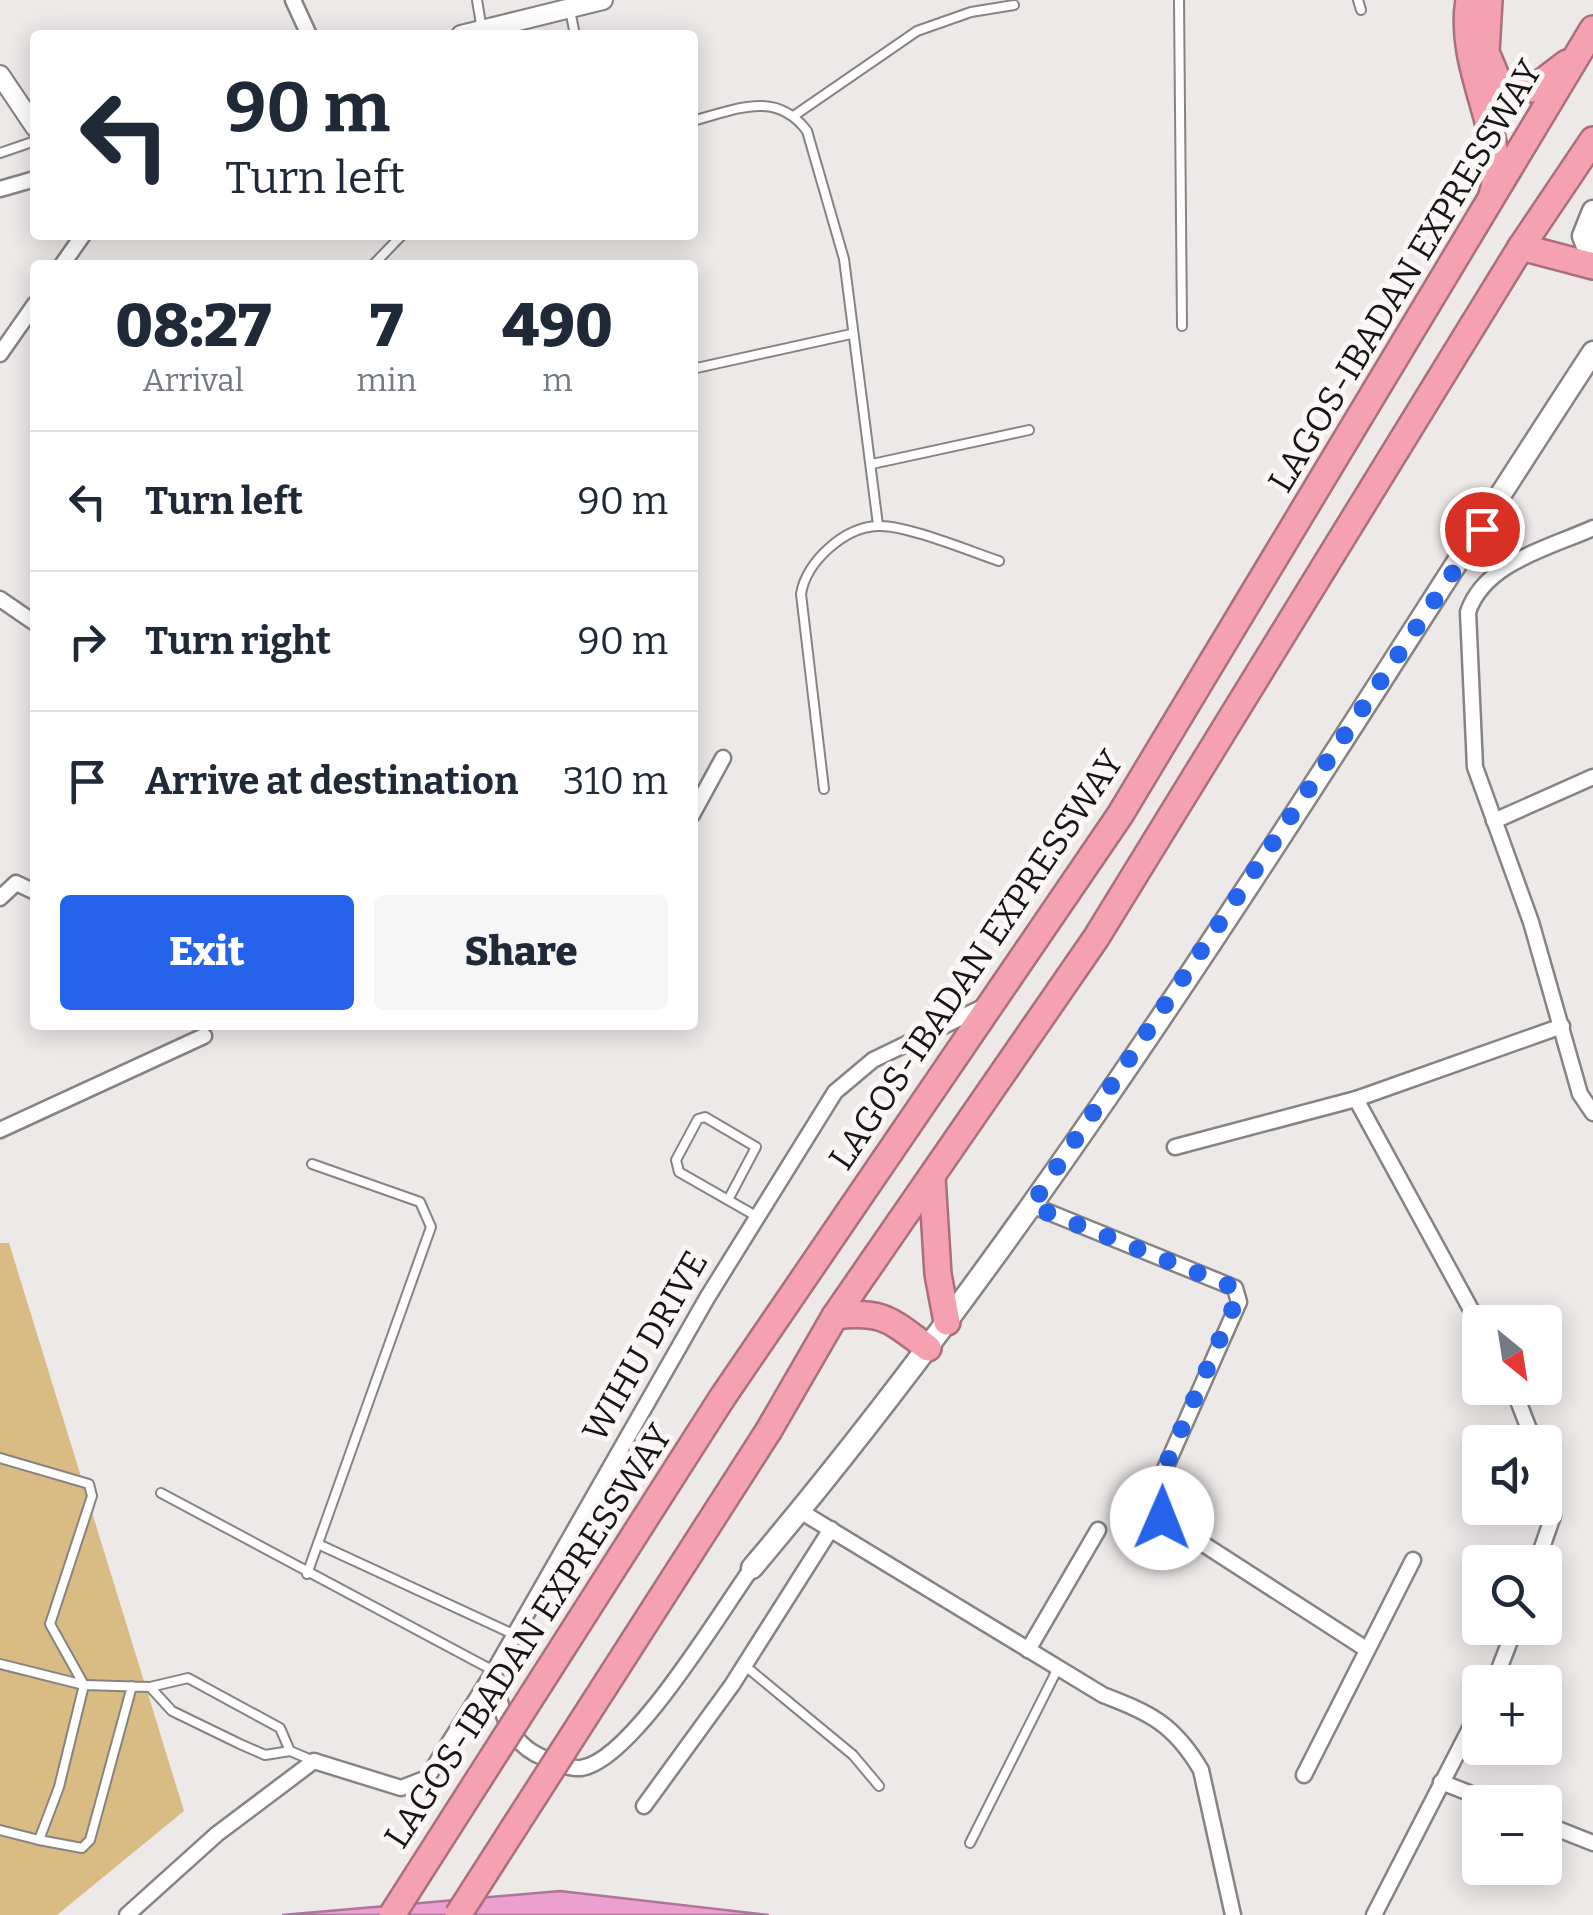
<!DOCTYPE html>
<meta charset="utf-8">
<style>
:root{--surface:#fff;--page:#f6f6f7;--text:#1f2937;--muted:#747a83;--line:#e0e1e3;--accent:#2563eb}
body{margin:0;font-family:Bitter,serif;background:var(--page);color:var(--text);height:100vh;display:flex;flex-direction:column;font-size:38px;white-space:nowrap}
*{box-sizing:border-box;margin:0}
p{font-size:32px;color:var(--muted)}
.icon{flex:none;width:55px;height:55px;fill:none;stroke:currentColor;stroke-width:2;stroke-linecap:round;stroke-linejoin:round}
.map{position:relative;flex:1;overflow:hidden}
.side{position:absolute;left:30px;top:260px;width:668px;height:770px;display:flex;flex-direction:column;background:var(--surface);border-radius:10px;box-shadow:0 5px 25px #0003}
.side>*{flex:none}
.hud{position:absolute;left:30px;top:30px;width:668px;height:210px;border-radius:10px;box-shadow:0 5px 25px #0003;background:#fff;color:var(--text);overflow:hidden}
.needle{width:65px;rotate:150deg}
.controls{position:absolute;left:1462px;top:1305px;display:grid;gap:20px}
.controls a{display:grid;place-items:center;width:100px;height:100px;border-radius:10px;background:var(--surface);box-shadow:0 5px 25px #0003;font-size:50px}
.pin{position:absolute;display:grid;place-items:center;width:85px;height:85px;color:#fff;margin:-42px;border:5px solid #fff;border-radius:50%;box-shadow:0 2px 10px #0007}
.me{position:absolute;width:110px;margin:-55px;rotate:1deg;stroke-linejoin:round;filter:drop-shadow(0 0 8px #0008)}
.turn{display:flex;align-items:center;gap:35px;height:210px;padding:0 30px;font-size:45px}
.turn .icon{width:130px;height:130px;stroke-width:2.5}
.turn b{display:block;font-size:70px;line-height:85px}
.eta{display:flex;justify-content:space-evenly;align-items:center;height:170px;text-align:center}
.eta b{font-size:60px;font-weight:800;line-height:70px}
.cta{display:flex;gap:20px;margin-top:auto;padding:20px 30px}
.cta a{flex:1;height:115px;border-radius:10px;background:var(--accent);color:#fff;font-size:40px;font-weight:800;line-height:115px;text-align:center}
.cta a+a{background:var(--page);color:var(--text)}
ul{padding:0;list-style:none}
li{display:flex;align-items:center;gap:30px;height:140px;padding:0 30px;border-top:2px solid var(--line)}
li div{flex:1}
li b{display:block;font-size:38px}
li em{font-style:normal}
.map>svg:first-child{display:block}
</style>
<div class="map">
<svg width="1593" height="1915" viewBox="0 0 1593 1915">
<rect width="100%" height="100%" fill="#ede9e8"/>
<polygon fill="#d9bb84" points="0,1243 9,1243 184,1811 57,1915 0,1915"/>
<polygon fill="#ed9fcf" stroke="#ad7698" stroke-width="2.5" points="560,1891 769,1915 282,1915"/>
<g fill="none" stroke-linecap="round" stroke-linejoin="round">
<g stroke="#878382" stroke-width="12">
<g id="service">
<polyline points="477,0 482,30"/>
<polyline points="1179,0 1182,326"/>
<polyline points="1358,0 1361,10"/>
<polyline points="570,10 575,35"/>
<polyline points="795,115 917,31 971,12 1014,5"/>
<path d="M692 121C735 110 776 89 807 131L844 259 878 525"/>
<polyline points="0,153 35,141"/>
<polyline points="373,265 402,235"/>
<polyline points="692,369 851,334"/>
<polyline points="872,464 1029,430"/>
<path d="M824 789 801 594C806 562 844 527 878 526 904 524 972 552 999 561"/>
<polyline points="728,1200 756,1147 705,1117 698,1119 676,1160 679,1172 756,1216"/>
<polyline points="0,1458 89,1484 92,1496 50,1624 84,1685"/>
<polyline points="161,1493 494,1671"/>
<polyline points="318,1544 515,1635"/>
<polyline points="307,1574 431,1227 420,1202 312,1164"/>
<polyline points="0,1664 84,1685"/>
<polyline points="744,1665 853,1755 879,1786"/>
<polyline points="132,1686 90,1840 82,1848 39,1840 59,1787 84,1685 150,1687"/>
<polyline points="290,1751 280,1728 188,1678 150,1687 172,1711 240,1744 265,1755 290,1751 314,1761"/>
<polyline points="0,1830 39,1840"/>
<polyline points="970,1843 1058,1668"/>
</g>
</g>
<g stroke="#878382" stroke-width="19">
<g id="minor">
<polyline points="293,0 309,35"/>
<polyline points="0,189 35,179"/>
<polyline points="62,265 83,235"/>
<polyline points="0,354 35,304"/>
<path d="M1593 528C1549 548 1485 562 1468 612L1475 767 1531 922 1580 1094 1593 1113"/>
<polyline points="0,599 35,623"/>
<polyline points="692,815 723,758"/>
<polyline points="1494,821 1593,777"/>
<polyline points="0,898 16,883 35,892"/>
<polyline points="1356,1099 1480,1326"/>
<polyline points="0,1130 204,1036"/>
<polyline points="1175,1147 1356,1099 1562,1026"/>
<polyline points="1031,1205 1235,1288 1239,1302 1152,1498 1163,1518 1366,1649"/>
<polyline points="1513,1388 1534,1442"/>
<path d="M800 1511 1103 1695C1150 1713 1174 1724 1201 1770L1233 1915"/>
<polyline points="1537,1562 1553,1516 1545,1472"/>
<polyline points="1028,1650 1098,1530"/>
<path d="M494 1671C500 1708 506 1743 544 1758 553 1762 571 1769 581 1768 632 1761 720 1612 752 1568"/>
<polyline points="1494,1682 1515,1628"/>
<polyline points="1304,1775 1413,1560"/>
<polyline points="1441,1782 1492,1802"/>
<polyline points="644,1806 732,1685 831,1529"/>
<polyline points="1545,1824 1593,1843"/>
<polyline points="127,1915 217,1834 314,1761 401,1788 427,1778 494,1671 707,1298 835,1092 873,1060 987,1005"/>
<polyline points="1374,1915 1480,1709"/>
</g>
</g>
<g stroke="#878382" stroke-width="22">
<g id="tertiary">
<polyline points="461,35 603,0"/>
<polyline points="0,75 35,127"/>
</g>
</g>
<g stroke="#878382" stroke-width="25">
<g id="secondary">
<polyline points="1593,211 1583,236 1593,262"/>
<path d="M752 1568C1069 1193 1325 762 1593 352"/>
</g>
</g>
<g stroke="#a8707b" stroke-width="30">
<g id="motorway">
<path d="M1469 0C1457 70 1510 138 1492 195"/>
<polyline points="1489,0 1486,52 1499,83 1533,89 1567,63"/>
<polyline points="1521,247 1593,266"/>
<polyline points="932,1177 938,1274 947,1322"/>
<path d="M835 1316C884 1310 891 1321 928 1348"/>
<polyline points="722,1398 1120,815 1593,29"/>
<polyline points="769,1430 835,1316 1096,938 1521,247 1593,140"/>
</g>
</g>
<use href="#service" stroke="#fff" stroke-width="8"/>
<use href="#minor" stroke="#fff" stroke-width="14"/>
<use href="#tertiary" stroke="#fff" stroke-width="18"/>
<use href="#secondary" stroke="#fff" stroke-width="20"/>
<use href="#motorway" stroke="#f6a1b1" stroke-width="25"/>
<g stroke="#a8707b" stroke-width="30" stroke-linecap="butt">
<g id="motorway-bridge">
<polyline points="392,1915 722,1398"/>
<polyline points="458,1915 769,1430"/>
</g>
</g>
<use href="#motorway-bridge" stroke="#f6a1b1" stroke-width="25"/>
</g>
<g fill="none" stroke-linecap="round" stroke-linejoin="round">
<polyline stroke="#2563eb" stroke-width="18" stroke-dasharray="0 32.4" points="1162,1518 1152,1498 1239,1294 1235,1288 1031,1206 1482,529"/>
</g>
<g text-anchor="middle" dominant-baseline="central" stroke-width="10" stroke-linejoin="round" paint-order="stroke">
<g font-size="35" fill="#171616" stroke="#fbf7f6">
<text transform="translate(1405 276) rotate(-59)">LAGOS-IBADAN EXPRESSWAY</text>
<text transform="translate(976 960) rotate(-56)">LAGOS-IBADAN EXPRESSWAY</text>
<text transform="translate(645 1346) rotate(-60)">WIHU DRIVE</text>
<text transform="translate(528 1636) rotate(-57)">LAGOS-IBADAN EXPRESSWAY</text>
</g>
</g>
</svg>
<div class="controls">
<a><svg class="needle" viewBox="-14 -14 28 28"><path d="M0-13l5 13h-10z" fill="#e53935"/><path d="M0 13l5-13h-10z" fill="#747a83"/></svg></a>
<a><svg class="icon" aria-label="sound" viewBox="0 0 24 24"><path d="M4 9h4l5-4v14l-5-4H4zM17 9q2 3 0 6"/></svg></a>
<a><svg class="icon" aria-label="search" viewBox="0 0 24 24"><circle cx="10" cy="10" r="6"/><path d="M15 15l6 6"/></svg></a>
<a>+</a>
<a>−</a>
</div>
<div class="pin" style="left:1482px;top:529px;background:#d93025"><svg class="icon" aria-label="arrive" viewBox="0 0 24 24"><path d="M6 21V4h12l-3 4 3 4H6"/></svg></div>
<svg class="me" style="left:1162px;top:1518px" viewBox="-20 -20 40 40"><circle r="19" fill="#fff"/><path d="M0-13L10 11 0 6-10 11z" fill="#2563eb"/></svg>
<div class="hud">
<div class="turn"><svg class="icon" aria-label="left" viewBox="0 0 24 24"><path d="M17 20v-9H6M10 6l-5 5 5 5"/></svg><div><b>90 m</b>Turn left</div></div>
</div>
<section class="side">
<div class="eta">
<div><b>08:27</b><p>Arrival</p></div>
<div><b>7</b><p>min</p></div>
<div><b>490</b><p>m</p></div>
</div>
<ul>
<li><svg class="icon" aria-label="left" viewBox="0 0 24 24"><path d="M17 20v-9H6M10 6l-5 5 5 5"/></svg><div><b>Turn left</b></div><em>90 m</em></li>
<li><svg class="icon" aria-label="right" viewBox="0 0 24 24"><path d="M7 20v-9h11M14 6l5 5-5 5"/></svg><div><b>Turn right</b></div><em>90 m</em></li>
<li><svg class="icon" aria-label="arrive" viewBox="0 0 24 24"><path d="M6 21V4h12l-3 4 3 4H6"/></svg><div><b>Arrive at destination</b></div><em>310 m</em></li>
</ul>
<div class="cta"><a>Exit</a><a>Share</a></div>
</section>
</div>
